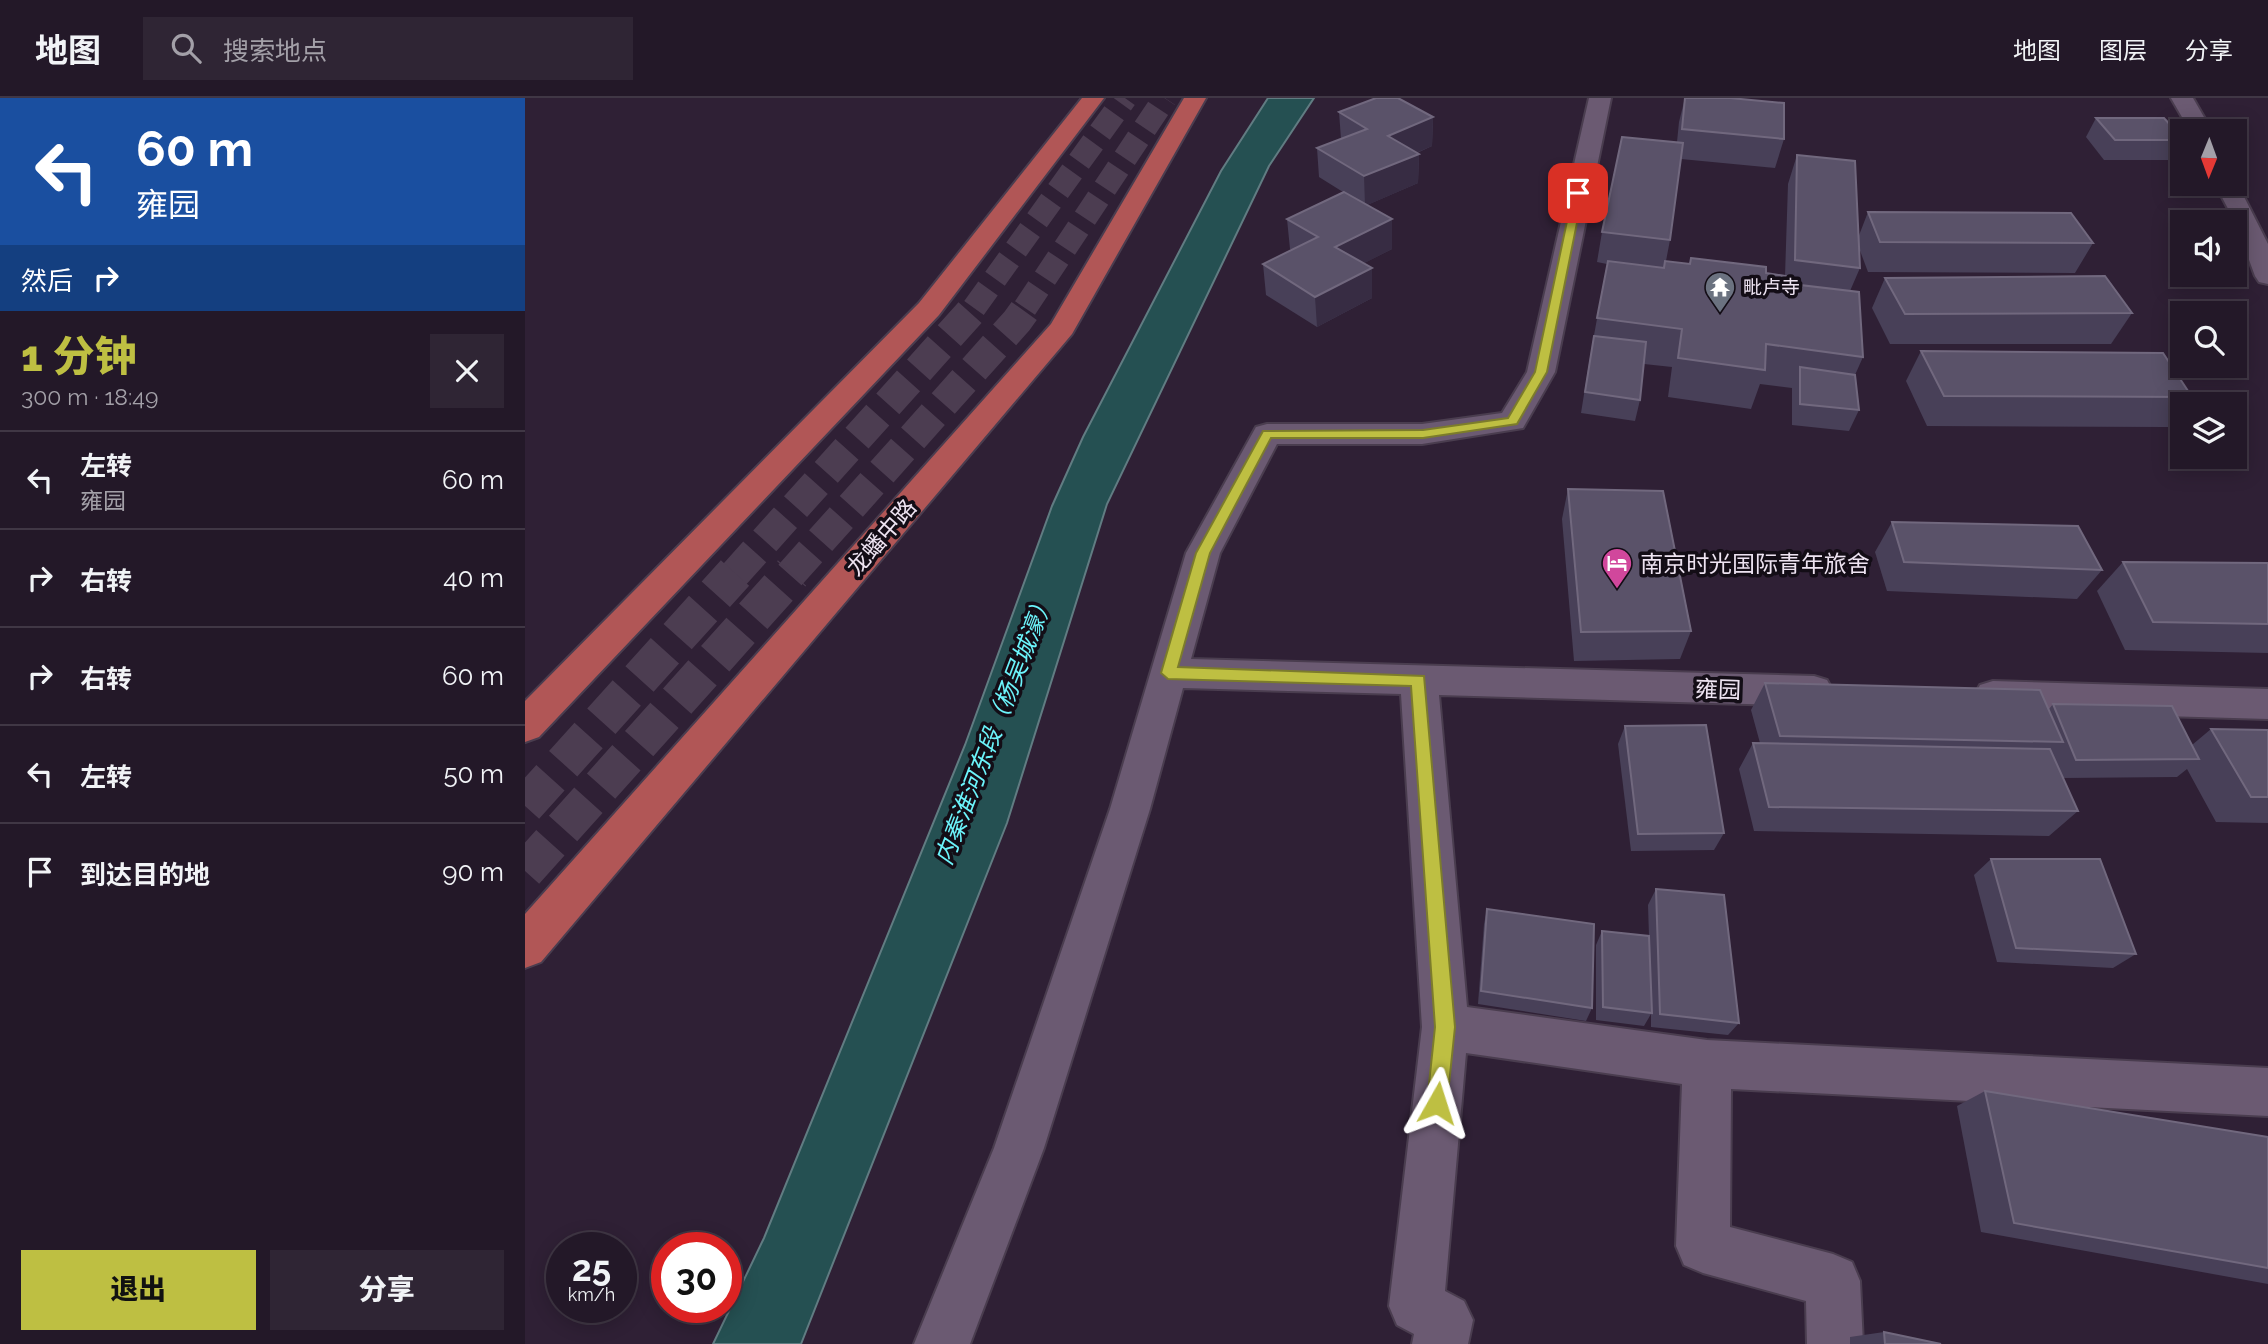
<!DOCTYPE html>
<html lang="zh">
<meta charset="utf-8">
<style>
:root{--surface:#231828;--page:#2f2534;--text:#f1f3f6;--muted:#a3a0a8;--line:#403745;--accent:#bebf42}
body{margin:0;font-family:Raleway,"Noto Sans SC",sans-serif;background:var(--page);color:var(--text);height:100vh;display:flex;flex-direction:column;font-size:26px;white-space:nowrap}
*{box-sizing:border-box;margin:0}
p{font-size:23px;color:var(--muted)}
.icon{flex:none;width:38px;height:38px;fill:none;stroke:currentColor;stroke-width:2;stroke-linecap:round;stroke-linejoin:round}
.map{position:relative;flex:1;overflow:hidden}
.side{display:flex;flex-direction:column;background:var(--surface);width:525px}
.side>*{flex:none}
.guide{background:#1a4fa0;color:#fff;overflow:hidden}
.needle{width:46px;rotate:181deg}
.tools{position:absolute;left:1645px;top:21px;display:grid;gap:14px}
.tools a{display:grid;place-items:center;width:77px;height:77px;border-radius:0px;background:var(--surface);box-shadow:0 4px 18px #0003,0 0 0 2px var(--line);font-size:35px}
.speed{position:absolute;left:21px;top:1134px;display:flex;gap:14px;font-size:35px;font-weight:700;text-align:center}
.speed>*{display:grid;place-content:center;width:91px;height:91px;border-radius:50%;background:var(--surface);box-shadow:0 4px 18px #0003,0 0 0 2px var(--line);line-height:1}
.speed small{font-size:18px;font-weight:400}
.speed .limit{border:10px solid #d22;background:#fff;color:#111}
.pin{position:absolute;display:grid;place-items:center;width:60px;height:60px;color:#fff;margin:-30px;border-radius:14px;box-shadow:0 4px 10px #0006}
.me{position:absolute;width:77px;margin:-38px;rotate:6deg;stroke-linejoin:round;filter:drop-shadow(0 0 5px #0008)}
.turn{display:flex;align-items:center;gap:24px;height:147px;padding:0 21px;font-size:32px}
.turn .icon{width:91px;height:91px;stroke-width:2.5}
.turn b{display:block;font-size:49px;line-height:60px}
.then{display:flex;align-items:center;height:66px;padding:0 21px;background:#0003;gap:14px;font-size:26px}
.round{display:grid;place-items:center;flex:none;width:74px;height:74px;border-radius:0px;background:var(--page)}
.head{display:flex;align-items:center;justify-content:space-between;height:119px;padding:0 21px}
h1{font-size:42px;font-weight:800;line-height:52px;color:var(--accent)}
.button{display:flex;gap:14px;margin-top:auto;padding:14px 21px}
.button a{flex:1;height:80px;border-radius:0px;background:var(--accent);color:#111;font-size:28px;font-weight:800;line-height:80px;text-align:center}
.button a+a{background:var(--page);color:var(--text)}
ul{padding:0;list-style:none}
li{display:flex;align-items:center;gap:21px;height:98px;padding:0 21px;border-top:2px solid var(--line)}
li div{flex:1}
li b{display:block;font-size:26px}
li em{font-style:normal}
header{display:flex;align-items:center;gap:42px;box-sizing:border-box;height:98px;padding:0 35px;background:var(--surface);border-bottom:2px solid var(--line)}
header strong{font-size:33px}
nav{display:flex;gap:38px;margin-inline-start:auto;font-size:24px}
.search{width:490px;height:63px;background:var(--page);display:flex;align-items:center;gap:18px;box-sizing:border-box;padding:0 24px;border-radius:0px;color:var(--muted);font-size:26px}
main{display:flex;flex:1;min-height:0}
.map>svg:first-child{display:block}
</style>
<header>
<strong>地图</strong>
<div class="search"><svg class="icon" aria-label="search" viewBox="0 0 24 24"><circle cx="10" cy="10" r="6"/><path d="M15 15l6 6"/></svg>搜索地点</div>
<nav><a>地图</a><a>图层</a><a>分享</a></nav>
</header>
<main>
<section class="side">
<div class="guide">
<div class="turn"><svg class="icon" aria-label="left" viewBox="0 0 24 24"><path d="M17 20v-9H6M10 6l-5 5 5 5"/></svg><div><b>60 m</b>雍园</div></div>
<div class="then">然后<svg class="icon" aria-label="right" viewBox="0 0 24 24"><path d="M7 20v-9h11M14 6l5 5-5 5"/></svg></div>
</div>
<div class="head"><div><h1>1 分钟</h1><p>300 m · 18:49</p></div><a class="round"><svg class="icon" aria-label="close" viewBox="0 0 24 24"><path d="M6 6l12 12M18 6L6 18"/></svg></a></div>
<ul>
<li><svg class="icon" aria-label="left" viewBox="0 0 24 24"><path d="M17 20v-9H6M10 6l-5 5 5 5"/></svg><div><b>左转</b><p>雍园</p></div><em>60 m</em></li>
<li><svg class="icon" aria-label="right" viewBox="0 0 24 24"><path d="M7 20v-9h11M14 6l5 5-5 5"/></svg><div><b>右转</b></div><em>40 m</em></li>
<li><svg class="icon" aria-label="right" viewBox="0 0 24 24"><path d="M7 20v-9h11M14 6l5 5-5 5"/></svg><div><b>右转</b></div><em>60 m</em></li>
<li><svg class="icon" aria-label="left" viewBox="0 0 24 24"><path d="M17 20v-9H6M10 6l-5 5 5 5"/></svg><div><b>左转</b></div><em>50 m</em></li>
<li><svg class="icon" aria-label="arrive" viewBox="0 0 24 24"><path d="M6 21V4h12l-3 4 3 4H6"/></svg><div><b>到达目的地</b></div><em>90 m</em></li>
</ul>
<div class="button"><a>退出</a><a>分享</a></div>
</section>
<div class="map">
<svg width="1743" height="1246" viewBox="0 0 1743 1246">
<rect width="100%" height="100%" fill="#2f2035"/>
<polygon fill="#255052" stroke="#617c82" stroke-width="2" points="743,0 789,0 744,68 582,406 482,725 276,1246 188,1246 239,1140 440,647 527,408 558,339 696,73"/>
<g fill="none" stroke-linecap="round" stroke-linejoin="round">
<g stroke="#4c3d51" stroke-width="24" stroke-dasharray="24 12" stroke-linecap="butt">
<polyline points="449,210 600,0"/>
<polyline points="500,210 640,0"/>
</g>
<g stroke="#4c3d51" stroke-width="31" stroke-dasharray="31 15" stroke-linecap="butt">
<polyline points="209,477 450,209"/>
<polyline points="265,477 492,223 502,209"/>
</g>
<g stroke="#4c3d51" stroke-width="38" stroke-dasharray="38 19" stroke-linecap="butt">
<polyline points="0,708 210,475"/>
<polyline points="0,773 267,475"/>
</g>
<g stroke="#4a3d4f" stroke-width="4">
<g id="minor">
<polygon points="1064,0 1086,0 1030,274 998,330 897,346 752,346 695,455 666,561 1289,578 1302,582 1308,593 1302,604 1289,608 914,597 942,909 1182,942 1743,970 1743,1018 1206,991 1205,1129 1308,1156 1327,1164 1335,1183 1338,1246 1282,1246 1281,1203 1178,1175 1159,1167 1151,1148 1157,986 941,955 920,1193 939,1203 948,1222 943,1246 887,1246 889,1236 872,1227 864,1208 897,929 876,596 658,590 625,711 519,1050 445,1246 389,1246 469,1050 585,711 661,455 731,329 742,326 897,326 977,315 1002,274"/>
<polygon points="1646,0 1668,0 1687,33 1665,33"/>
<polygon points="1710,81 1743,146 1743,186 1734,184 1730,178 1710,124 1690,86 1710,86"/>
<polygon points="1468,583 1743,591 1743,621 1468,613 1455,609 1449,598 1455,587"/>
</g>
</g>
<g stroke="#4a3d4f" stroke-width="4">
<g id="primary">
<polygon points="557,0 579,0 414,217 14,639 0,644 0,603 394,205"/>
<polygon points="659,0 681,0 547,236 16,864 0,870 0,816 526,226"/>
</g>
</g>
<use href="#minor" fill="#6b5a72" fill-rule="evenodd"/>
<use href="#primary" fill="#b15656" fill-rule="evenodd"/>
</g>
<g fill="#484058">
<polygon points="1160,0 1259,41 1250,70 1156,61 1145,142 1141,163 1260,178 1263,86 1272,57 1333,140 1343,114 1568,145 1550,175 1343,174 1334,150 1335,170 1325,193 1338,259 1330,277 1334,312 1324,333 1267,327 1267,290 1235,286 1226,311 1143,299 1147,269 1119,266 1115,302 1110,323 1056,315 1065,259 1082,166 1072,164 1077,134 1152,44 1154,24"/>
<polygon points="814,14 908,19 907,48 892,55 894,56 893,85 842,107 867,151 839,165 847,200 792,229 741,197 738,166 767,152 765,151 762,121 818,94 794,79 792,50 816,41"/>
<polygon points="1571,20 1657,40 1657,46 1647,62 1579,62 1561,39"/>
<polygon points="1360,180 1607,215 1586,246 1365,246 1347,210"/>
<polygon points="1396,253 1667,299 1661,306 1657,306 1657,311 1643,329 1402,328 1381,283"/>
<polygon points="1043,391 1166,533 1155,561 1049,563 1037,421"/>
<polygon points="1367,424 1577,472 1552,501 1362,493 1350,454"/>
<polygon points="1598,464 1743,465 1743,555 1600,552 1572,493"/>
<polygon points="1240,585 1524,611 1528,606 1667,647 1686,631 1743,632 1743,725 1691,724 1662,671 1652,679 1538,680 1553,713 1524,738 1229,733 1214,671 1228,645 1235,645 1226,612"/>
<polygon points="1100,628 1199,735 1189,752 1106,753 1093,646"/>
<polygon points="1466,761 1611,856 1588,870 1472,864 1449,777"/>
<polygon points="1131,791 1214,925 1203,937 1126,929 1126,916 1119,928 1071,922 1071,847 1077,833 1124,838 1123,807"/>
<polygon points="962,811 1067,910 1061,923 953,906 959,826"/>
<polygon points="1460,993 1743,1039 1743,1186 1456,1134 1432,1008"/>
<polygon points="1359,1234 1416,1246 1325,1246 1325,1239"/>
</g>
<g fill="#372c43">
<polygon points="908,19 907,48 863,67 863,38"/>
<polygon points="894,56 893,85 840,108 839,78"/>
<polygon points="867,121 867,151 812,179 810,149"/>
<polygon points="847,170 847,200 792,229 790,199"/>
</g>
<g fill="#5a5269" stroke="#71687e" stroke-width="2">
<polygon points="851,0 873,0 908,19 863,38 894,56 839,78 792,50 842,31 814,14"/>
<polygon points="1160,0 1205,0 1259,5 1259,41 1157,31"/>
<polygon points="1571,20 1639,20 1657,40 1657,42 1590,42"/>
<polygon points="1097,39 1158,45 1145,142 1077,134"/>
<polygon points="1272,57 1330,63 1335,170 1270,162"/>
<polygon points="819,94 867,121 810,149 847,170 790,199 738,166 793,139 762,121"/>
<polygon points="1343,114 1546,115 1568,145 1355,144"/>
<polygon points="1166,160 1241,169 1241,175 1267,179 1267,186 1334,194 1338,259 1241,246 1240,272 1153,260 1157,231 1072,220 1083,163 1139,170 1140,163 1165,166"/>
<polygon points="1580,178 1607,215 1380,216 1360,180"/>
<polygon points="1069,238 1121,244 1115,302 1060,294"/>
<polygon points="1396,253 1638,255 1667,299 1419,298"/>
<polygon points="1275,269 1330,277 1334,312 1275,306"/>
<polygon points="1043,391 1138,393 1166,533 1056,534"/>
<polygon points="1367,424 1553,428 1577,472 1379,464"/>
<polygon points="1598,464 1743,465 1743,526 1628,524"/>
<polygon points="1240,585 1515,592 1538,644 1255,638"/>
<polygon points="1528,606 1647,608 1674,661 1551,662"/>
<polygon points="1181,627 1199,735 1113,736 1100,628"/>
<polygon points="1686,631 1743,632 1743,699 1726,699"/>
<polygon points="1228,645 1525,651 1553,713 1244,709"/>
<polygon points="1466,761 1575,761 1611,856 1491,850"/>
<polygon points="1131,791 1199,797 1214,925 1135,916"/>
<polygon points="962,811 1069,826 1067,910 956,893"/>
<polygon points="1077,833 1124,838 1127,915 1078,909"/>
<polygon points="1460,993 1743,1039 1743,1170 1489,1125"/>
<polygon points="1359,1234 1416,1246 1360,1246"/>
</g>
<polygon fill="#bebf42" stroke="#7c7c2b" stroke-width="2" points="1053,92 1058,95 1022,274 992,326 898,340 746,340 685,455 653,569 899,578 930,929 922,1005 919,1012 912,1015 905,1012 902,1005 910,929 886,588 643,581 636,575 671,455 738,333 898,332 983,320 1010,274 1048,95"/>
<defs>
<g id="temple-pin" transform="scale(1.575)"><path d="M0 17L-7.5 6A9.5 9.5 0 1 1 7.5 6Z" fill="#6b7280" stroke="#130d16"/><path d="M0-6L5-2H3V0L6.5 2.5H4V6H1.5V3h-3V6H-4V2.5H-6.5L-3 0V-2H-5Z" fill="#fff"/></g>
<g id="hotel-pin" transform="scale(1.575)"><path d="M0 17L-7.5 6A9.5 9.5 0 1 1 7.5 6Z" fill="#d1479c" stroke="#130d16"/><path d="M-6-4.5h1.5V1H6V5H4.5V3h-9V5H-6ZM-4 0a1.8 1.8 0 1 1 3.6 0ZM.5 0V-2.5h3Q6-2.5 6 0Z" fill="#fff"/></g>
</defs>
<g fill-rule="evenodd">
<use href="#temple-pin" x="1195" y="189"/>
<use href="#hotel-pin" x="1092" y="465"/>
</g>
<g text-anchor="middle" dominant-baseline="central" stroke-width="7" stroke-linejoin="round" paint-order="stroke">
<g font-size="19" fill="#ede3f1" stroke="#130d16" text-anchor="start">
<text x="1218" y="189">毗卢寺</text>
</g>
<g font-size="23" fill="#ede3f1" stroke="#130d16">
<text transform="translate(356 439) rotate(-49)">龙蟠中路</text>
<text transform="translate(1193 591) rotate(2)">雍园</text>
</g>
<g font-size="23" fill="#ede3f1" stroke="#130d16" text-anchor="start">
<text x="1115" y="465">南京时光国际青年旅舍</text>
</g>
<g font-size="24" font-style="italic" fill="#6cf4fb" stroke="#130d16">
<text transform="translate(469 631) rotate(-69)">内秦淮河东段（杨吴城濠）</text>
</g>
</g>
</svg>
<div class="tools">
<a><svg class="needle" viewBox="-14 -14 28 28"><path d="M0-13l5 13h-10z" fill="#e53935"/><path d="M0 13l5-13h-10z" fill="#a3a0a8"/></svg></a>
<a><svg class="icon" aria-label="sound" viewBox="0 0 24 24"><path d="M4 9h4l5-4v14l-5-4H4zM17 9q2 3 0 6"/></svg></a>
<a><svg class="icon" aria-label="search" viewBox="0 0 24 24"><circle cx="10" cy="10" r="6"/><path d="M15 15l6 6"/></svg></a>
<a><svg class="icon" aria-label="layers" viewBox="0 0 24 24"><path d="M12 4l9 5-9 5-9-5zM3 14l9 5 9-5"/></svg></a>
</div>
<div class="speed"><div>25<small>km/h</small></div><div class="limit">30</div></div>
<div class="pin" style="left:1053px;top:95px;background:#d93025"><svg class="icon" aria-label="arrive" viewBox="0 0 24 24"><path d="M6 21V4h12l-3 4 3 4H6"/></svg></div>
<svg class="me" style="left:912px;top:1005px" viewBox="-20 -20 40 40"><path d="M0-17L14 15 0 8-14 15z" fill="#bebf42" stroke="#fff" stroke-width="4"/></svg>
</div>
</main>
